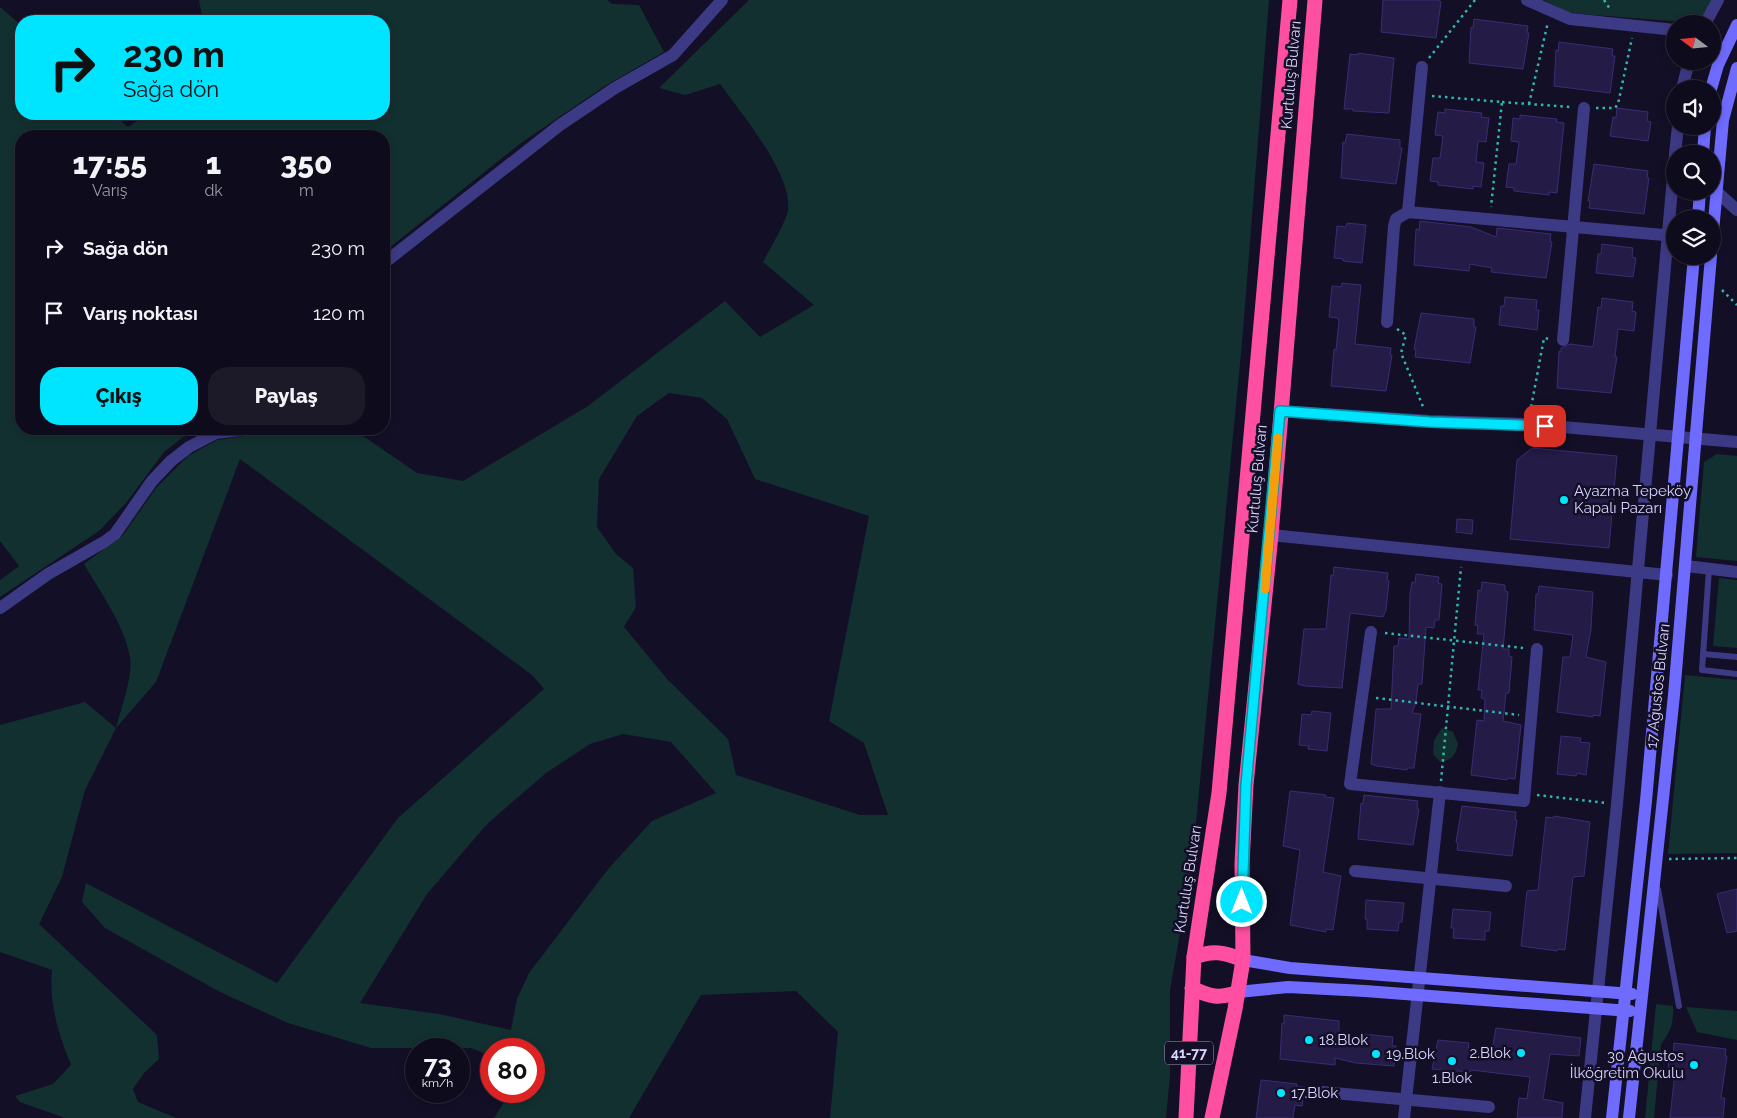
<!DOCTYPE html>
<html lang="tr">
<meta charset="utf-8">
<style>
:root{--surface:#0e0b1c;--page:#1c1929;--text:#f1f3f6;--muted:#9b9ba3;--line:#2e2b3b;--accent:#00e5ff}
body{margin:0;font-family:Raleway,sans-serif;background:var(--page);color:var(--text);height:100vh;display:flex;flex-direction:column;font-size:19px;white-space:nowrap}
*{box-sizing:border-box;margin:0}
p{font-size:16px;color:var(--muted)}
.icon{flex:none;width:28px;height:28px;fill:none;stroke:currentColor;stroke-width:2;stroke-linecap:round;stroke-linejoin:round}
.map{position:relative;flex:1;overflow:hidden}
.sheet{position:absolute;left:15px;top:130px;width:375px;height:305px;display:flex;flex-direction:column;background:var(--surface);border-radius:20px;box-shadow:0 2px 8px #0003,0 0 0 1px var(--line)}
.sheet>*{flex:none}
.hud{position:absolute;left:15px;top:15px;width:375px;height:105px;border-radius:20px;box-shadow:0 2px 8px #0003,0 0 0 1px var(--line);background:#00e5ff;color:#111;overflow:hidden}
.needle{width:32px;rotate:286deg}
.tools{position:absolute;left:1666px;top:15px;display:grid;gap:10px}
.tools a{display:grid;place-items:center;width:55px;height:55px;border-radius:50%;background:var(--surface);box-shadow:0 2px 8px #0003,0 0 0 1px var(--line);font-size:25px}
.speed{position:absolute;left:405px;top:1038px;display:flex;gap:10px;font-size:25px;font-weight:700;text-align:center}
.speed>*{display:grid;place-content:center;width:65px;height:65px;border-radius:50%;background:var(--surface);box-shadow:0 2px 8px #0003,0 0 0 1px var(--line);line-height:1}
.speed small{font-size:12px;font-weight:400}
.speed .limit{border:8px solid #d22;background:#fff;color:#111}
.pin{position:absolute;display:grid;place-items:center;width:42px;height:42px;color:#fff;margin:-21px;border-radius:10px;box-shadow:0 2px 8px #0006}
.me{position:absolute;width:55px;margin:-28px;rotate:0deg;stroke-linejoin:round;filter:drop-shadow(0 0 4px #0008)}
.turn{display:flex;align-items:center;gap:18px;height:105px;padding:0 25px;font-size:22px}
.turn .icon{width:65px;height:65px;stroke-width:2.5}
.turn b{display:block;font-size:35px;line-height:42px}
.eta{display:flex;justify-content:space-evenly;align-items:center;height:85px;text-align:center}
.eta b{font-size:30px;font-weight:800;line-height:35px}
.action{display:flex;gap:10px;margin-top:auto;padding:10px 25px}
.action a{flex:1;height:58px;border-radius:20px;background:var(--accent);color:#111;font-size:20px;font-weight:800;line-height:58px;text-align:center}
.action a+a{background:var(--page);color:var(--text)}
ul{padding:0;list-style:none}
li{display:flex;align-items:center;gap:15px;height:65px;padding:0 25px}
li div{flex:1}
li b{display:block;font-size:19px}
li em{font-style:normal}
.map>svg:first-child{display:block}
</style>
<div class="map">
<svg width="1737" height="1118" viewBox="0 0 1737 1118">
<rect width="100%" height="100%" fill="#130f26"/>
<g fill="#12302f" fill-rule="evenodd">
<polygon points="199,0 607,0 612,4 639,5 664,52 605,86 521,143 384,252 384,136 21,136 21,429 206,429 187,434 164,452 126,503 99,531 0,597 0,580 19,566 0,541 0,7 21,25 21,114 113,114 128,127 148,114 384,114 384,21 203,21"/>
<path d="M749 0H1269L1243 332 1192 865 1170 990V1076L1166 1118H830L838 1032 796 991 701 995 629 1118H494L511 1091H534V1049H491V1056L471 1048H371L288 1023 220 992 105 928 82 902 86 883 277 983 398 818 544 689 532 675 240 459 156 682 116 728 85 790 62 877 39 924 157 1035 159 1059 144 1073 133 1089 138 1102 176 1118H65L20 1102 15 1096 53 1084 71 1065C58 1033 49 1004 52 970L0 952V725L85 702 116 728C121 709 133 676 130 657 124 624 100 592 84 564L123 535 156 488 188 456 217 440 258 434 267 429H353L417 473 463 481 588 406 725 301 760 337 814 305 763 262C771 246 782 230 787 214 798 181 739 110 720 84L685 95 659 88ZM669 393 702 398 727 419 755 479 869 516 829 721 864 743 888 815H860L736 775 728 739 668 680 624 627 636 607 633 568 616 554 597 527 599 479 637 416ZM623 734 671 742 716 793 652 821 609 868 529 973 517 999 511 1030 439 1014 360 1003 427 894 487 824 546 773 590 744Z"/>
<polygon points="1544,0 1712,0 1699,23 1580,14 1567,12"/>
<polygon points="1717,454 1737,456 1737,561 1696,557 1704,462"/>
<polygon points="1719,578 1737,580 1737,648 1713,646"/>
<polygon points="1685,675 1737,680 1737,853 1668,854"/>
<path d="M1442 728 1453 732 1458 744C1456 755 1451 761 1440 762L1433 754 1434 740Z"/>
<path d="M1656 1004 1673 1006C1674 1021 1671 1032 1661 1044L1654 1118H1645Z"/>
<polygon points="1686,1007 1737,1011 1737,1040 1697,1032"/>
</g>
<g fill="#241b47" stroke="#3b2d73">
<polygon points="1383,0 1439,0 1441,2 1436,38 1381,32"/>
<polygon points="1474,19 1528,26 1527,33 1529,33 1523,69 1469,63 1471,27 1473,28"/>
<polygon points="1559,42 1613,49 1612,56 1615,56 1610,93 1554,86 1556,50 1558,51"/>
<polygon points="1358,53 1394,58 1389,113 1353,111 1353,109 1344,109 1350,54 1358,55"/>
<polygon points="1617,108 1648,112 1647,121 1651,122 1648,141 1610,136 1613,117 1616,118"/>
<polygon points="1445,109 1482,113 1481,117 1489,118 1486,142 1478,141 1476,162 1484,163 1481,187 1473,186 1473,189 1438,185 1438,182 1430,181 1433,158 1440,158 1443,136 1435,135 1438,112 1445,113"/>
<polygon points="1520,115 1557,119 1556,122 1564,123 1557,193 1549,192 1549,195 1514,191 1514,188 1506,187 1509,164 1516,164 1519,142 1511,141 1513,118 1520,119"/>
<polygon points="1347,134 1400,140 1400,148 1402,148 1396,184 1341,178 1343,142 1345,143"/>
<polygon points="1594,164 1648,171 1647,178 1649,178 1644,214 1589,208 1590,201 1588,201"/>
<polygon points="1420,221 1471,227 1496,237 1497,228 1551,234 1550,242 1552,242 1546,278 1491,272 1492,268 1470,264 1469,271 1414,265 1416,229 1419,230"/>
<polygon points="1347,223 1366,225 1362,263 1343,261 1343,259 1334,258 1337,226 1346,227"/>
<polygon points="1602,244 1633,248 1632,257 1636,258 1633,277 1596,273 1598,254 1601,254"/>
<polygon points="1342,283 1361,285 1355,344 1391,348 1390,355 1392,355 1386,391 1331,386 1334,349 1336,350 1339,321 1338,318 1329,317 1332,286 1341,287"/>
<polygon points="1505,297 1537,300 1536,310 1539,310 1537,330 1499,325 1501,306 1504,306"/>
<polygon points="1602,298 1633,302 1632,311 1636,312 1634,331 1618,329 1615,357 1617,357 1611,393 1557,388 1559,351 1561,352 1561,348 1570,344 1593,347 1598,307 1601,308"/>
<polygon points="1421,313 1474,319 1474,327 1476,327 1470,363 1415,357 1416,350 1414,349"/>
<polygon points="1532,448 1617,456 1609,548 1510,539 1517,460"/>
<polygon points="1457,519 1473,520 1472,534 1456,532"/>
<polygon points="1334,567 1388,573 1387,580 1389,581 1386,610 1383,617 1350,613 1342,688 1305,686 1298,684 1304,629 1326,629 1331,575 1333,576"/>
<polygon points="1416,574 1439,577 1438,583 1442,584 1439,620 1435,620 1434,628 1426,627 1422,684 1418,684 1416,702 1412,713 1421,714 1414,768 1407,768 1407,770 1377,766 1371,764 1376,709 1391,709 1394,646 1398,646 1399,638 1409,639 1410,594 1412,582 1415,583"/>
<polygon points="1482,582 1505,585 1505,591 1508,592 1503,649 1509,649 1509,656 1512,657 1509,693 1506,693 1503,721 1521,725 1515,779 1507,778 1507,780 1471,775 1477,720 1484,721 1485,699 1481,698 1482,690 1478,690 1484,634 1477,634 1478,626 1475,625 1478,590 1481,591"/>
<polygon points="1539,586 1593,592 1591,629 1586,657 1606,662 1600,716 1593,715 1593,717 1557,712 1563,657 1570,657 1573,635 1534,630 1536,594 1538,595"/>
<polygon points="1312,711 1331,713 1327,751 1308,749 1309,746 1299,745 1302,714 1311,715"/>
<polygon points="1561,736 1581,738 1580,742 1590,743 1586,775 1577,773 1576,776 1557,774"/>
<polygon points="1290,791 1326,795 1325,797 1334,798 1323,872 1341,876 1333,930 1326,929 1326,932 1290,925 1300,850 1283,846"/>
<polygon points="1364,795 1418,801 1417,809 1419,809 1413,845 1358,839 1361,803 1363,804"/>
<polygon points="1462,806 1516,812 1515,820 1517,820 1512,856 1457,850 1458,843 1456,842"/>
<polygon points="1554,816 1590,822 1584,876 1573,877 1565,950 1558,949 1557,951 1521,946 1527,891 1538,890 1546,817 1553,818"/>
<polygon points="1737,889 1737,931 1727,933 1717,894"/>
<polygon points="1366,900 1404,903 1402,922 1399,922 1398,931 1367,929 1367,919 1365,919"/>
<polygon points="1453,909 1491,912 1489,931 1485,931 1485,940 1453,938 1454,928 1451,928"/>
<polygon points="1284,1015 1339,1021 1339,1042 1361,1044 1362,1034 1393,1037 1392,1046 1396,1046 1394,1066 1356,1063 1335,1058 1335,1065 1280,1059 1282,1023 1284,1024"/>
<polygon points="1496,1028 1581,1038 1579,1056 1550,1054 1543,1099 1563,1103 1562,1118 1517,1118 1519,1098 1527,1099 1530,1077 1471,1070 1470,1072 1432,1069 1438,1040 1469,1043 1468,1052 1491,1054"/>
<polygon points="1674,1043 1726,1049 1725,1056 1727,1056 1721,1098 1725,1098 1723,1118 1670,1118 1675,1072 1668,1071 1669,1057 1673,1057"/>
<polygon points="1261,1080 1297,1084 1296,1086 1305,1087 1302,1106 1295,1105 1293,1118 1256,1118"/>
</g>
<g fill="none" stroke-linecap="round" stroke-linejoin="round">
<g stroke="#2fb8b0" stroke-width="2.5" stroke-dasharray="2.5 4" stroke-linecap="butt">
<polyline points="1604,0 1610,9"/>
<polyline points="1429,58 1475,0"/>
<polyline points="1432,96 1502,102 1491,207"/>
<polyline points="1502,102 1570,107"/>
<polyline points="1529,104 1548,22"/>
<polyline points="1596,108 1615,108 1618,104 1632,38"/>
<polyline points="1722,290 1737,305"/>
<polyline points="1397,329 1406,335 1401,353 1424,409"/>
<polyline points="1530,413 1544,338 1550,339"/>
<polyline points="1385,633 1523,648"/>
<polyline points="1376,698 1519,715"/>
<polyline points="1441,781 1461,567"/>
<polyline points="1537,795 1606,803"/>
<polyline points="1669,859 1737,858"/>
</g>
<g stroke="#3d3a85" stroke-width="6">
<polyline points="1709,569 1702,670 1737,674"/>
<polyline points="1703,654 1737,657"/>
<polyline points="1658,889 1679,1006"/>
</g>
<g stroke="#3d3a85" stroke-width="12">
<polyline points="1527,0 1570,19 1675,30"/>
<polyline points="1705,24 1718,0"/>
<polyline points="1422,67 1408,212 1675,236"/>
<polyline points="1682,89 1689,61"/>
<polyline points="1675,154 1678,126"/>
<polyline points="1717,192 1737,210"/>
<polyline points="384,263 560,125 615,88 673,55 722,0"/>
<polyline points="1387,322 1394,226 1396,219 1408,212"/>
<polyline points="1563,340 1584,108"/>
<polyline points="1280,411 1429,421 1528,424 1737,442"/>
<polyline points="1271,535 1667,575"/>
<polyline points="1686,566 1737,572"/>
<polyline points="0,608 48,574 104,542 115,534 152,481 171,461 189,447 216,433 248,429"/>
<polyline points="1371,632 1350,784 1524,801 1537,649"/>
<polyline points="1355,871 1506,886"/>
<polyline points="1323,1092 1489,1107"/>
<polyline points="1404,1118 1440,792"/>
<polyline points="1585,1118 1617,804 1675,155"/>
</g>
<g stroke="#6f6bff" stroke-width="12">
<polyline points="1711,89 1718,65 1737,25"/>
<polyline points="1703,154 1705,126"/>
<polyline points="1698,219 1700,191"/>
<polyline points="1712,243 1723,120 1737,68"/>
<polyline points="1243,960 1290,968 1632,994"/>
<polyline points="1238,992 1288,987 1365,991 1630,1011"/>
<polyline points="1612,1118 1646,801 1694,256"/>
<polyline points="1629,1118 1674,695 1711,256"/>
</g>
<g stroke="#ff4fa3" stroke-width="15">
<path d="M1194 957C1213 950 1224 952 1243 960"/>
<path d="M1192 988C1210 997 1219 999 1238 992"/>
<polyline points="1186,1118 1194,957 1219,793 1290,0"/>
<polyline points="1212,1118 1235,1009 1243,960 1242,864 1246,785 1271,535 1315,0"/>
</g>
</g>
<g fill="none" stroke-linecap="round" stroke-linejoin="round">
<g stroke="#0095a6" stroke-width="12">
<polyline id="route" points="1242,902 1246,785 1280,411 1430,422 1545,426"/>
</g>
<use href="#route" stroke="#00e5ff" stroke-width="9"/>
<polyline stroke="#f59e0b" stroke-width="9" points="1265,589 1278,438"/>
</g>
<g fill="#00e5ff" stroke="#130f26" stroke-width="2">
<circle cx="1564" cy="500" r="5"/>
<circle cx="1309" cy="1040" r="5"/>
<circle cx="1521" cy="1053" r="5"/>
<circle cx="1376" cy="1054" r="5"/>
<circle cx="1452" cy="1061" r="5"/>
<circle cx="1694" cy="1065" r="5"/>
<circle cx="1281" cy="1093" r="5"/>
</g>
<g text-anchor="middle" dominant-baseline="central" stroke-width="5" stroke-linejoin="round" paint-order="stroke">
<rect fill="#130f26" stroke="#9e99be" stroke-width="1" x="1165" y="1041.5" width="48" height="23" rx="4"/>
<g font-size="14" font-weight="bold" fill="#d9d4ff">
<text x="1189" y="1053">41-77</text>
</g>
<g font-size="15" fill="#d9d4ff" stroke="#130f26">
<text transform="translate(1291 75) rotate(-85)">Kurtuluş Bulvarı</text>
<text transform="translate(1257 479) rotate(-85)">Kurtuluş Bulvarı</text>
<text transform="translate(1658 686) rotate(-84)">17 Ağustos Bulvarı</text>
<text transform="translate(1188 879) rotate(-81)">Kurtuluş Bulvarı</text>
</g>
<g font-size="15" fill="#d9d4ff" stroke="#130f26" text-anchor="start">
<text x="1574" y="491">Ayazma Tepeköy<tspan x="1574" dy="17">Kapalı Pazarı</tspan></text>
<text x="1319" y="1040">18.Blok</text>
<text x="1511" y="1053" text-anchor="end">2.Blok</text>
<text x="1386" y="1054">19.Blok</text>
<text x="1684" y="1056" text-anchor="end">30 Ağustos<tspan x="1684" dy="17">İlköğretim Okulu</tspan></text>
<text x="1452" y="1078" text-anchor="middle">1.Blok</text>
<text x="1291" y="1093">17.Blok</text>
</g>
</g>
</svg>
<div class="tools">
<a><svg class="needle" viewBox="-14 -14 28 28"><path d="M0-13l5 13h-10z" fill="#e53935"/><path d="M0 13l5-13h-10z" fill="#9b9ba3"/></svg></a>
<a><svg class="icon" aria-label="sound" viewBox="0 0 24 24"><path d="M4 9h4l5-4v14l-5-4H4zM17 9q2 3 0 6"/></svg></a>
<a><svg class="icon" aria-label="search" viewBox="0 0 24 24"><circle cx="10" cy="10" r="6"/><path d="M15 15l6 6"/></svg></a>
<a><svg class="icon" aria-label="layers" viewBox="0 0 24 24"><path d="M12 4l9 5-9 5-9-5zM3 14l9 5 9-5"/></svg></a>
</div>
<div class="speed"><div>73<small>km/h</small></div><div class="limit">80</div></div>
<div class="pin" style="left:1545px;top:426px;background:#d93025"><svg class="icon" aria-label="arrive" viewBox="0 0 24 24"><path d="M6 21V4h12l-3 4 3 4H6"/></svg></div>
<svg class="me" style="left:1242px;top:902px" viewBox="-20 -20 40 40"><circle r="17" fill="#00e5ff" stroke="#fff" stroke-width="3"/><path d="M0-11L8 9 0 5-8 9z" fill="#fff"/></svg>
<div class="hud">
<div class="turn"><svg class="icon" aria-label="right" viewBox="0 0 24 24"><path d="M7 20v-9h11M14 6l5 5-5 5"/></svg><div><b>230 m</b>Sağa dön</div></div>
</div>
<section class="sheet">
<div class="eta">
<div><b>17:55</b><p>Varış</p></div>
<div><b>1</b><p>dk</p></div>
<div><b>350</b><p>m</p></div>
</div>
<ul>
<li><svg class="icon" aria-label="right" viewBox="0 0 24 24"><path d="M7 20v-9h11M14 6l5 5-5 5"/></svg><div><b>Sağa dön</b></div><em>230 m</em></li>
<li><svg class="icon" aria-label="arrive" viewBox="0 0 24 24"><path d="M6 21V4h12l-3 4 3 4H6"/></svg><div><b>Varış noktası</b></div><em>120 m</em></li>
</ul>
<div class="action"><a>Çıkış</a><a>Paylaş</a></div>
</section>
</div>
